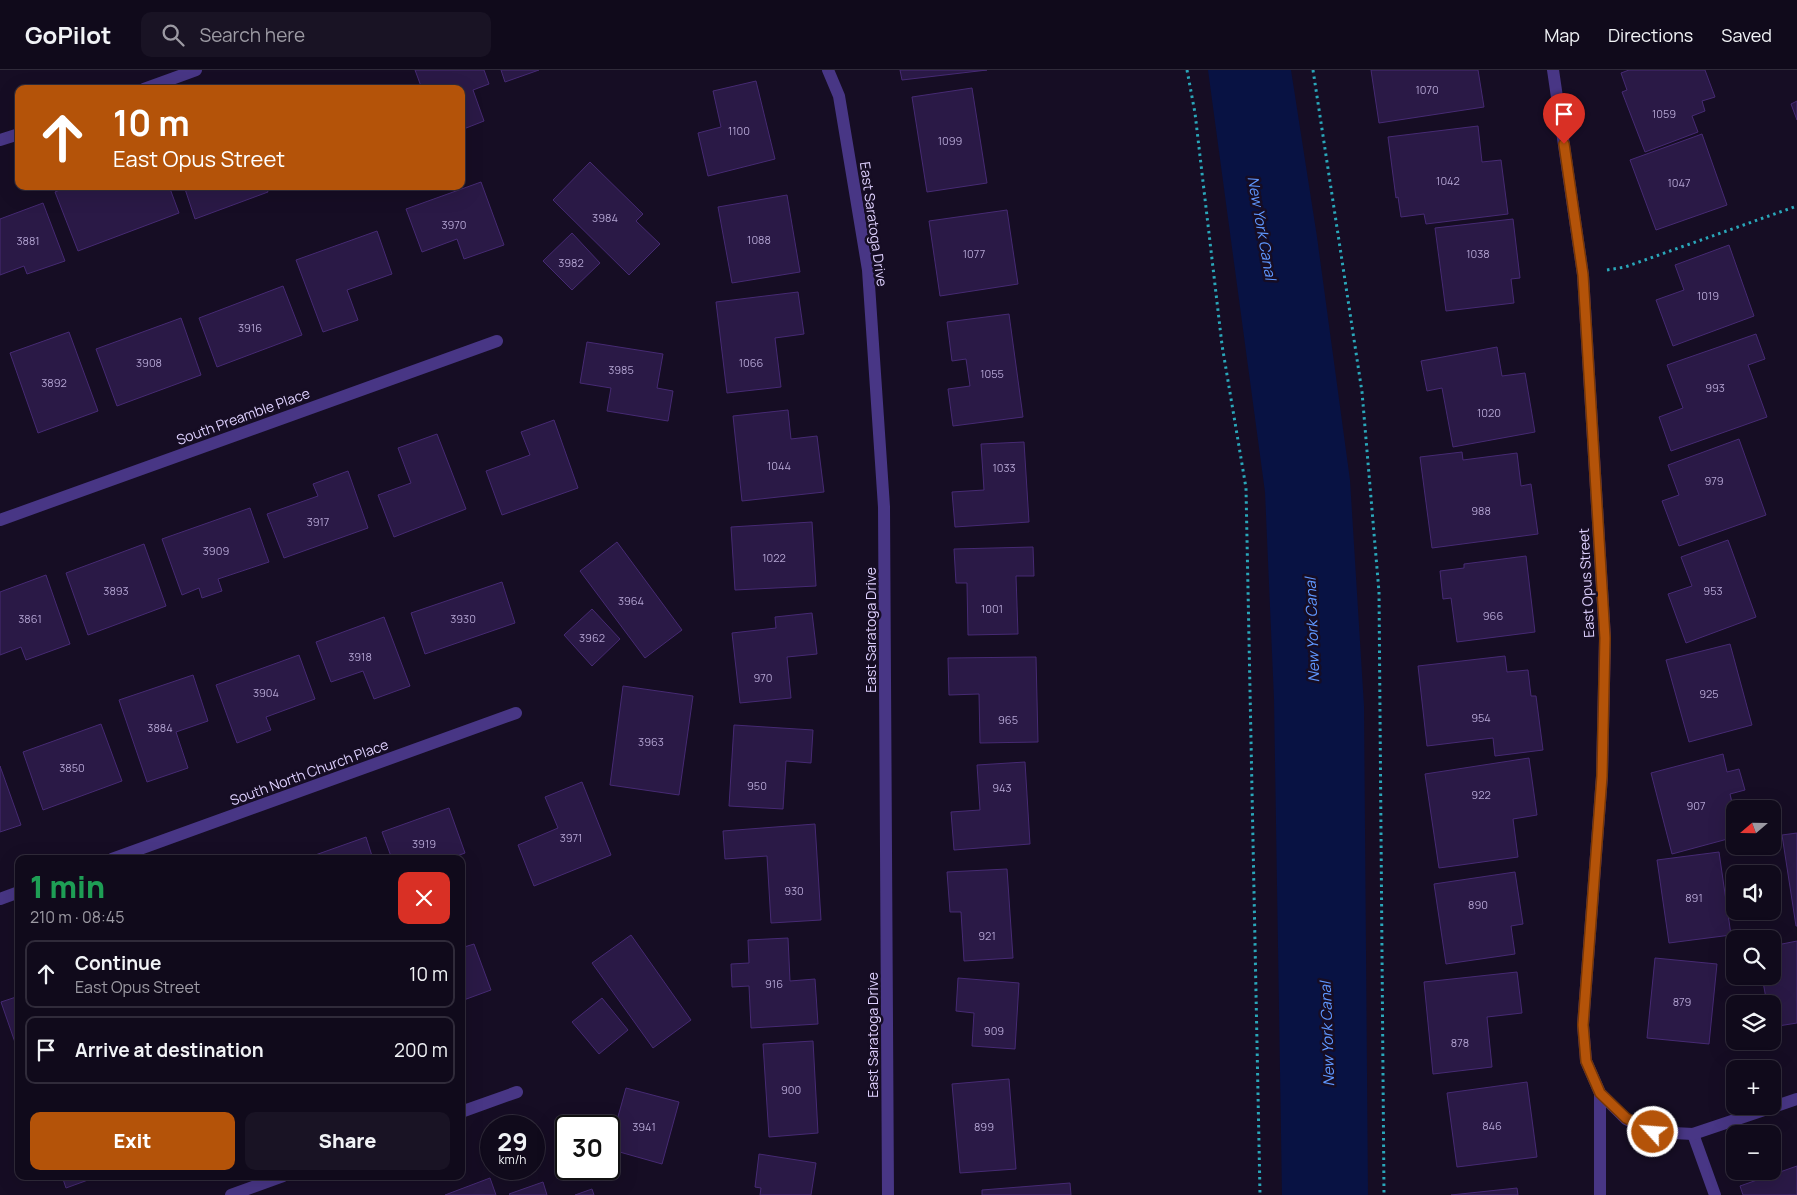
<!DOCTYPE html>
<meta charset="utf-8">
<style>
:root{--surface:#100a1b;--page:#191324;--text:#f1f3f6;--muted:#9c9aa3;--line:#302b3a;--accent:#b45309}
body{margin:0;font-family:Manrope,sans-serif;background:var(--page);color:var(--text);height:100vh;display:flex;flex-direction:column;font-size:19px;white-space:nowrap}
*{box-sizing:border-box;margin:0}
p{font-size:16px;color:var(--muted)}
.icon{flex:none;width:28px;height:28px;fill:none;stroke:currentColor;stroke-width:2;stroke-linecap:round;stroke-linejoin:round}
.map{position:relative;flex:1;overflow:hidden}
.sheet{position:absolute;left:15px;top:785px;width:450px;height:325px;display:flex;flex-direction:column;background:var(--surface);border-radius:10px;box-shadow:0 5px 20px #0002,0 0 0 1px var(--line)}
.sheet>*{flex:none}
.hud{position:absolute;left:15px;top:15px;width:450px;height:105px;border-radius:10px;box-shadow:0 5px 20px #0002,0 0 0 1px var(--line);background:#b45309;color:#fff;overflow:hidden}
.needle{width:32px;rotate:250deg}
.fabs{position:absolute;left:1726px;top:730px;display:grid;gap:10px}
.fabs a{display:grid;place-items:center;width:55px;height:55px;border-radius:10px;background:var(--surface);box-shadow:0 5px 20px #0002,0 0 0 1px var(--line);font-size:25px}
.speed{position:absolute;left:480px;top:1045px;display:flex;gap:10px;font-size:25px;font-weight:700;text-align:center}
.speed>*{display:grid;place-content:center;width:65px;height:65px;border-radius:50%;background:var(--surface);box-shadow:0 5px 20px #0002,0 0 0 1px var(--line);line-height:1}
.speed small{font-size:12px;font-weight:400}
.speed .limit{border:2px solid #111;border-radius:8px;background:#fff;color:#111}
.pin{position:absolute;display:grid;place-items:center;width:42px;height:42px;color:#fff;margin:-51px -21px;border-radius:50% 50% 50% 0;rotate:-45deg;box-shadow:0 0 5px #0007}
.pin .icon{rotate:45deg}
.me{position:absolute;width:55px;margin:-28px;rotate:296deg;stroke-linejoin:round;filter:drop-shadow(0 0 4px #0008)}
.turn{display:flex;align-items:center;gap:18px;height:105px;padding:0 15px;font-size:22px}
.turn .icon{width:65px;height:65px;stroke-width:2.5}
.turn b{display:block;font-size:35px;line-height:42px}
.round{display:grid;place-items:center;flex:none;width:52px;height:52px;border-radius:10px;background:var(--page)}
.head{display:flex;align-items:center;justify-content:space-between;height:85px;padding:0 15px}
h1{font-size:30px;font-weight:800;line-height:38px;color:#1e9e55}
.primary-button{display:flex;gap:10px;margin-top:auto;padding:10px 15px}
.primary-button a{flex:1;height:58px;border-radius:10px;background:var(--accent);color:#fff;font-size:20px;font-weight:800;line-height:58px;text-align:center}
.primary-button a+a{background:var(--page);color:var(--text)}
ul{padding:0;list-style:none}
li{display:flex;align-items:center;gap:15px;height:68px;margin:0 10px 8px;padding:0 5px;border:2px solid var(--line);border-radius:10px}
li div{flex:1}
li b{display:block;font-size:19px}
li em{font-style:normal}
header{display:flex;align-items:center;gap:30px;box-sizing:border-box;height:70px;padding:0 25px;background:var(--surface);border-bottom:1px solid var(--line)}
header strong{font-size:24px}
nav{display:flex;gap:28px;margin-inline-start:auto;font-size:18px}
.search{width:350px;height:45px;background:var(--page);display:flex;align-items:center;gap:12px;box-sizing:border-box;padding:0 18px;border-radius:10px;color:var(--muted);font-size:19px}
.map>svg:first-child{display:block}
</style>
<header>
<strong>GoPilot</strong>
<div class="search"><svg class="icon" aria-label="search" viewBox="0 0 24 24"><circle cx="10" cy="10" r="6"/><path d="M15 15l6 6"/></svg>Search here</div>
<nav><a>Map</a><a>Directions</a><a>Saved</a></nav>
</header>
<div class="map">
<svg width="1797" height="1125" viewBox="0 0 1797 1125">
<rect width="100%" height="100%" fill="#160d24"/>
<polygon fill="#081243" points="1208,0 1291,0 1317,167 1350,410 1364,636 1368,1125 1282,1125 1274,629 1265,422"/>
<g fill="#2a1946" stroke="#462a73">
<polygon points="415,0 484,0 489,14 473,20 484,51 461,60 461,19 422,19"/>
<polygon points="501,0 539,0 505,12"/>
<polygon points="900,0 987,0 902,10"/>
<polygon points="1371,0 1478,0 1484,37 1379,53"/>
<polygon points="1629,0 1705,0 1715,27 1702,31 1705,41 1692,46 1698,62 1645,82 1622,22 1627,20 1621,3"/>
<polygon points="756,11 775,89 708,106 698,63 721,57 713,21"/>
<polygon points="972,18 987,113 927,122 912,27"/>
<polygon points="1797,31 1797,50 1791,34"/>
<polygon points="1478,56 1482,92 1501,90 1508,144 1426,154 1424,144 1401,147 1398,127 1396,128 1388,67"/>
<polygon points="1702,64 1727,135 1656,160 1630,90"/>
<polygon points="590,92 643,144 636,151 660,174 629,205 553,130"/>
<polygon points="481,112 504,175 464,189 457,169 422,182 406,139"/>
<polygon points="69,116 169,116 179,143 78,181 55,122"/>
<polygon points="184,116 266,116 268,122 195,149"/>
<polygon points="787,125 800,202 732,213 718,137"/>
<polygon points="43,133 65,191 27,204 24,196 0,205 0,149"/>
<polygon points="1007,140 1018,214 940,226 929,151"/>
<polygon points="1513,149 1520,208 1511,209 1514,233 1446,241 1435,158"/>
<polygon points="377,161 392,204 347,220 358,250 323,262 296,190"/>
<polygon points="572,163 600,193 572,220 543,191"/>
<polygon points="1729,175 1754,246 1673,276 1656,230 1684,220 1675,195"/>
<polygon points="283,216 302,265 217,297 199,248"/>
<polygon points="798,222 804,264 775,268 781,317 727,323 716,232"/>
<polygon points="1009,244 1023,347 953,356 948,319 970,316 966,289 952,291 947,252"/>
<polygon points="181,248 201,305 117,336 96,279"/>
<polygon points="69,262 98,341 38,363 10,283"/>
<polygon points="1756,264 1765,289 1748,295 1767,347 1671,381 1659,347 1683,338 1667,295"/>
<polygon points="587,272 663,284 657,318 673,321 668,351 607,341 611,318 580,313"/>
<polygon points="1497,277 1502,306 1525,303 1535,362 1453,377 1442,318 1427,321 1421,291"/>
<polygon points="788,340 791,369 817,366 824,422 742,431 733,346"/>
<polygon points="554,350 578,418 502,445 486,401 530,385 521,362"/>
<polygon points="437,364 466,439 394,467 378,425 411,413 398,378"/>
<polygon points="1739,369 1766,445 1679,476 1662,431 1679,425 1668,395"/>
<polygon points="1024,372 1029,452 955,457 952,422 984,420 981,374"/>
<polygon points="1462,382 1463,390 1517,383 1521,416 1531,414 1538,464 1432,478 1420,387"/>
<polygon points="348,401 368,458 284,488 267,444 318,426 313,414"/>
<polygon points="250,438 269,492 218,509 222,521 202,528 199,518 182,525 162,469"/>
<polygon points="812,452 816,516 735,520 731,457"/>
<polygon points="1728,470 1756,547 1686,573 1668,524 1692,516 1681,487"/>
<polygon points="617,472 682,560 645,588 580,501"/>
<polygon points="144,474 166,536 88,565 66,503"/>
<polygon points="1033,477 1034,506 1016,506 1018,564 968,565 967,513 956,513 954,479"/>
<polygon points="1526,486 1535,562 1457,572 1451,528 1443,529 1440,501 1464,498 1464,494"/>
<polygon points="46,505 70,574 26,590 21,577 0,585 0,522"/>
<polygon points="502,512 515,553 425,584 411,543"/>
<polygon points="592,539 620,569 592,596 564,565"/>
<polygon points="812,543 817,584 787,587 791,628 740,633 732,563 776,558 775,547"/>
<polygon points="384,547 410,616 374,629 363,601 331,612 316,572"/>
<polygon points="1730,574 1752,655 1689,672 1666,590"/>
<polygon points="299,585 315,629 266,647 271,660 237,673 216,615"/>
<polygon points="1505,586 1507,602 1528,600 1531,626 1536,626 1543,680 1495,686 1493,668 1427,676 1418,596"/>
<polygon points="1036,587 1038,672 980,673 979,624 949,625 948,588"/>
<polygon points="193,605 208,651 176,662 188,698 147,712 119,630"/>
<polygon points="623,616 693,626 679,725 610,715"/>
<polygon points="101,654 122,711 43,740 23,682"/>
<polygon points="734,655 813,660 811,693 786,691 783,739 729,736"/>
<polygon points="1723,684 1727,702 1739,699 1745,720 1730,724 1735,745 1735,767 1672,784 1651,703"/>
<polygon points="1529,688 1537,745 1513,749 1518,787 1439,798 1425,704"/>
<polygon points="1025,692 1030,774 954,780 951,742 980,740 977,695"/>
<polygon points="0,696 21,755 0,762"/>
<polygon points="582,712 611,785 534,816 518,775 558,758 545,727"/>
<polygon points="449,738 465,783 449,789 392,789 382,762"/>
<polygon points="815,754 821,850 771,853 767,786 725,789 723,761"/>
<polygon points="1797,763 1797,856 1796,856 1782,765"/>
<polygon points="366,767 373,789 304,789"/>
<polygon points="1719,782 1731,865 1669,873 1657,790"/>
<polygon points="1007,799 1013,888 964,891 961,842 950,842 947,802"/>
<polygon points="1515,802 1523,854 1511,856 1515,884 1446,894 1434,814"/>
<polygon points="631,865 691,950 653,978 592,893"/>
<polygon points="788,868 790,911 815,909 818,954 751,958 749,916 732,917 731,894 749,893 748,870"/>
<polygon points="1797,871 1797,953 1772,957 1772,934 1767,934 1762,906 1772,906 1772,876"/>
<polygon points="474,874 491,920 461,931 461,878"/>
<polygon points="1655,888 1717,894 1709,974 1647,968"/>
<polygon points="1517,902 1522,943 1487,947 1492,997 1433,1004 1424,912"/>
<polygon points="958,908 1019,913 1015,979 972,976 974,943 956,941"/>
<polygon points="19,926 19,981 18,981 1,932"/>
<polygon points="602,928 628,960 599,984 572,952"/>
<polygon points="813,971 818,1063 769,1067 763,974"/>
<polygon points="1009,1009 1016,1099 960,1103 952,1014"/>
<polygon points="1527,1012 1537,1087 1457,1097 1447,1023"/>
<polygon points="626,1018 679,1032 662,1094 609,1079"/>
<polygon points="759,1084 816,1093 811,1125 760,1125 761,1118 755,1117"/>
<polygon points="1797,1096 1797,1125 1743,1125 1740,1116"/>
<polygon points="62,1106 99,1106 66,1118"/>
<polygon points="490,1108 496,1125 445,1125"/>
<polygon points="543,1112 547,1125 510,1125 509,1124"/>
<polygon points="1070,1113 1071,1125 982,1125 982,1120"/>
<polygon points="1517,1118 1518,1125 1451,1125"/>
<polygon points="592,1119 594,1125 575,1125"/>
</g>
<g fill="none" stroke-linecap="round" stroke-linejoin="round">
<g stroke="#2aa7ba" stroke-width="3" stroke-dasharray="2.5 4" stroke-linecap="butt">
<polyline points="1187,0 1195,43 1222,275 1246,418 1260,1125"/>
<polyline points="1313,0 1362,322 1379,522 1384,1125"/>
<polyline points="1607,200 1625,197 1797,136"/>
</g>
<g stroke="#483685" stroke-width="12">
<polyline points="1693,1064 1715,1125"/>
<polyline points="1600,1125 1600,1023"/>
</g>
<g stroke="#483685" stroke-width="12">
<polyline points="828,0 839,26 868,200 884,437 888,1125"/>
<polyline points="1553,0 1583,205 1605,568 1602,706 1583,955 1586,991 1600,1023 1626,1049 1653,1062 1693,1064 1797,1029"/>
<polyline points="144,19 196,0"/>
<polyline points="0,70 19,64"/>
<polyline points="0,450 497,271"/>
<polyline points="112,789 516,643"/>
<polyline points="0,829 19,822"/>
<polyline points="461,1042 517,1022"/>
<polyline points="231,1125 283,1106"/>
</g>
</g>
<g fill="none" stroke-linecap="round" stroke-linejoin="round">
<g stroke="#753606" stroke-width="12">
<polyline id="route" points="1564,74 1583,205 1605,568 1602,706 1583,955 1586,991 1600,1023 1626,1048 1653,1062"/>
</g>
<use href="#route" stroke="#b45309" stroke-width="9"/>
</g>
<g text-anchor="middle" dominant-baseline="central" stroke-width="5" stroke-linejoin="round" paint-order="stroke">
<g font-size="11" fill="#b2a3d1">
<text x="1427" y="19">1070</text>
<text x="1664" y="43">1059</text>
<text x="739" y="60">1100</text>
<text x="950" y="70">1099</text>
<text x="1448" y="110">1042</text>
<text x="1679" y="112">1047</text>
<text x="605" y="147">3984</text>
<text x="454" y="154">3970</text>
<text x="759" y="169">1088</text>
<text x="28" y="170">3881</text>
<text x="974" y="183">1077</text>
<text x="1478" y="183">1038</text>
<text x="571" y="192">3982</text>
<text x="1708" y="225">1019</text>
<text x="250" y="257">3916</text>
<text x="149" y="292">3908</text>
<text x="751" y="292">1066</text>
<text x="621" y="299">3985</text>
<text x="992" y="303">1055</text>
<text x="54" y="312">3892</text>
<text x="1715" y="317">993</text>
<text x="1489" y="342">1020</text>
<text x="779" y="395">1044</text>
<text x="1004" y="397">1033</text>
<text x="1714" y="410">979</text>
<text x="1481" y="440">988</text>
<text x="318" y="451">3917</text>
<text x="216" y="480">3909</text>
<text x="774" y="487">1022</text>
<text x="116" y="520">3893</text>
<text x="1713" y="520">953</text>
<text x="631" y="530">3964</text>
<text x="992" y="538">1001</text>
<text x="1493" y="545">966</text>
<text x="30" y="548">3861</text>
<text x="463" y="548">3930</text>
<text x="592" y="567">3962</text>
<text x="360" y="586">3918</text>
<text x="763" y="607">970</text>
<text x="266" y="622">3904</text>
<text x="1709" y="623">925</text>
<text x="1481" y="647">954</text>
<text x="1008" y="649">965</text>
<text x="160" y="657">3884</text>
<text x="651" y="671">3963</text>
<text x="72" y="697">3850</text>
<text x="757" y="715">950</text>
<text x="1002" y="717">943</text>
<text x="1481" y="724">922</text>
<text x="1696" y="735">907</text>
<text x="571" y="767">3971</text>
<text x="424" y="773">3919</text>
<text x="794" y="820">930</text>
<text x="1694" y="827">891</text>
<text x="1478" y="834">890</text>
<text x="987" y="865">921</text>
<text x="774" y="913">916</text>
<text x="1682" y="931">879</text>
<text x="994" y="960">909</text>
<text x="1460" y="972">878</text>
<text x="791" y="1019">900</text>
<text x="1492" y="1055">846</text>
<text x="644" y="1056">3941</text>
<text x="984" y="1056">899</text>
</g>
<g font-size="14" fill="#dfd1ff" stroke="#160d24">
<text transform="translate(874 154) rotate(82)">East Saratoga Drive</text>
<text transform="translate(243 346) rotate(-20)">South Preamble Place</text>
<text transform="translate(1586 513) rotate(-93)">East Opus Street</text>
<text transform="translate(870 560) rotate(-90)">East Saratoga Drive</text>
<text transform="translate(309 702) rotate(-20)">South North Church Place</text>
<text transform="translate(872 965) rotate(-90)">East Saratoga Drive</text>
</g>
<g font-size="15" font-style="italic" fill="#5f97ff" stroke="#160d24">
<text transform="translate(1262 158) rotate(80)">New York Canal</text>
<text transform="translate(1312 560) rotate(-92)">New York Canal</text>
<text transform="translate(1327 964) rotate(-92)">New York Canal</text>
</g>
</g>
</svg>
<div class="fabs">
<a><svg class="needle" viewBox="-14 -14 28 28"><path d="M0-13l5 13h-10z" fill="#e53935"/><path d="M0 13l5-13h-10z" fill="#9c9aa3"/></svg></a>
<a><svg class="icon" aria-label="sound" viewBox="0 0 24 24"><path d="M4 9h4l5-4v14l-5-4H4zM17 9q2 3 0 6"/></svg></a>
<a><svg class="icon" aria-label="search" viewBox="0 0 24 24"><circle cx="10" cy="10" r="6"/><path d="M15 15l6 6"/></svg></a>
<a><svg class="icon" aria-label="layers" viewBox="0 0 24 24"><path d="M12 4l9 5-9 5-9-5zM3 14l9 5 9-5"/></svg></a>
<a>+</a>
<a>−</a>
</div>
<div class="speed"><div>29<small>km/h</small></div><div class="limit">30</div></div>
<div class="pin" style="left:1564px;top:74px;background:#d93025"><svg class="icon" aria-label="arrive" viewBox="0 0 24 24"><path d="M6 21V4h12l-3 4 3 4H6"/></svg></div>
<svg class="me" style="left:1653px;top:1062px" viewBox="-20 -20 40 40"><circle r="17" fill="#b45309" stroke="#fff" stroke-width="3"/><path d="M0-11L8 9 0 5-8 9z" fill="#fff"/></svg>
<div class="hud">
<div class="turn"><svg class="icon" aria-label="ahead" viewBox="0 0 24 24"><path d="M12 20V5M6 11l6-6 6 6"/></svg><div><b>10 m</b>East Opus Street</div></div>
</div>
<section class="sheet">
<div class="head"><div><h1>1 min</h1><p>210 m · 08:45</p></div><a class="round" style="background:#d93025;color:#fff"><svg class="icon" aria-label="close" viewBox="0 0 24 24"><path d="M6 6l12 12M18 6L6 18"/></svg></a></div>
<ul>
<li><svg class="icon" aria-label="ahead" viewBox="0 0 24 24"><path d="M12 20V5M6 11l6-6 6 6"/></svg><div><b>Continue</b><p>East Opus Street</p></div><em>10 m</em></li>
<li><svg class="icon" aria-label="arrive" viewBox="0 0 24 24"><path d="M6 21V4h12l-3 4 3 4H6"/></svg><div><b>Arrive at destination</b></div><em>200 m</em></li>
</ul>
<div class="primary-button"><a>Exit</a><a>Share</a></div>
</section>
</div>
